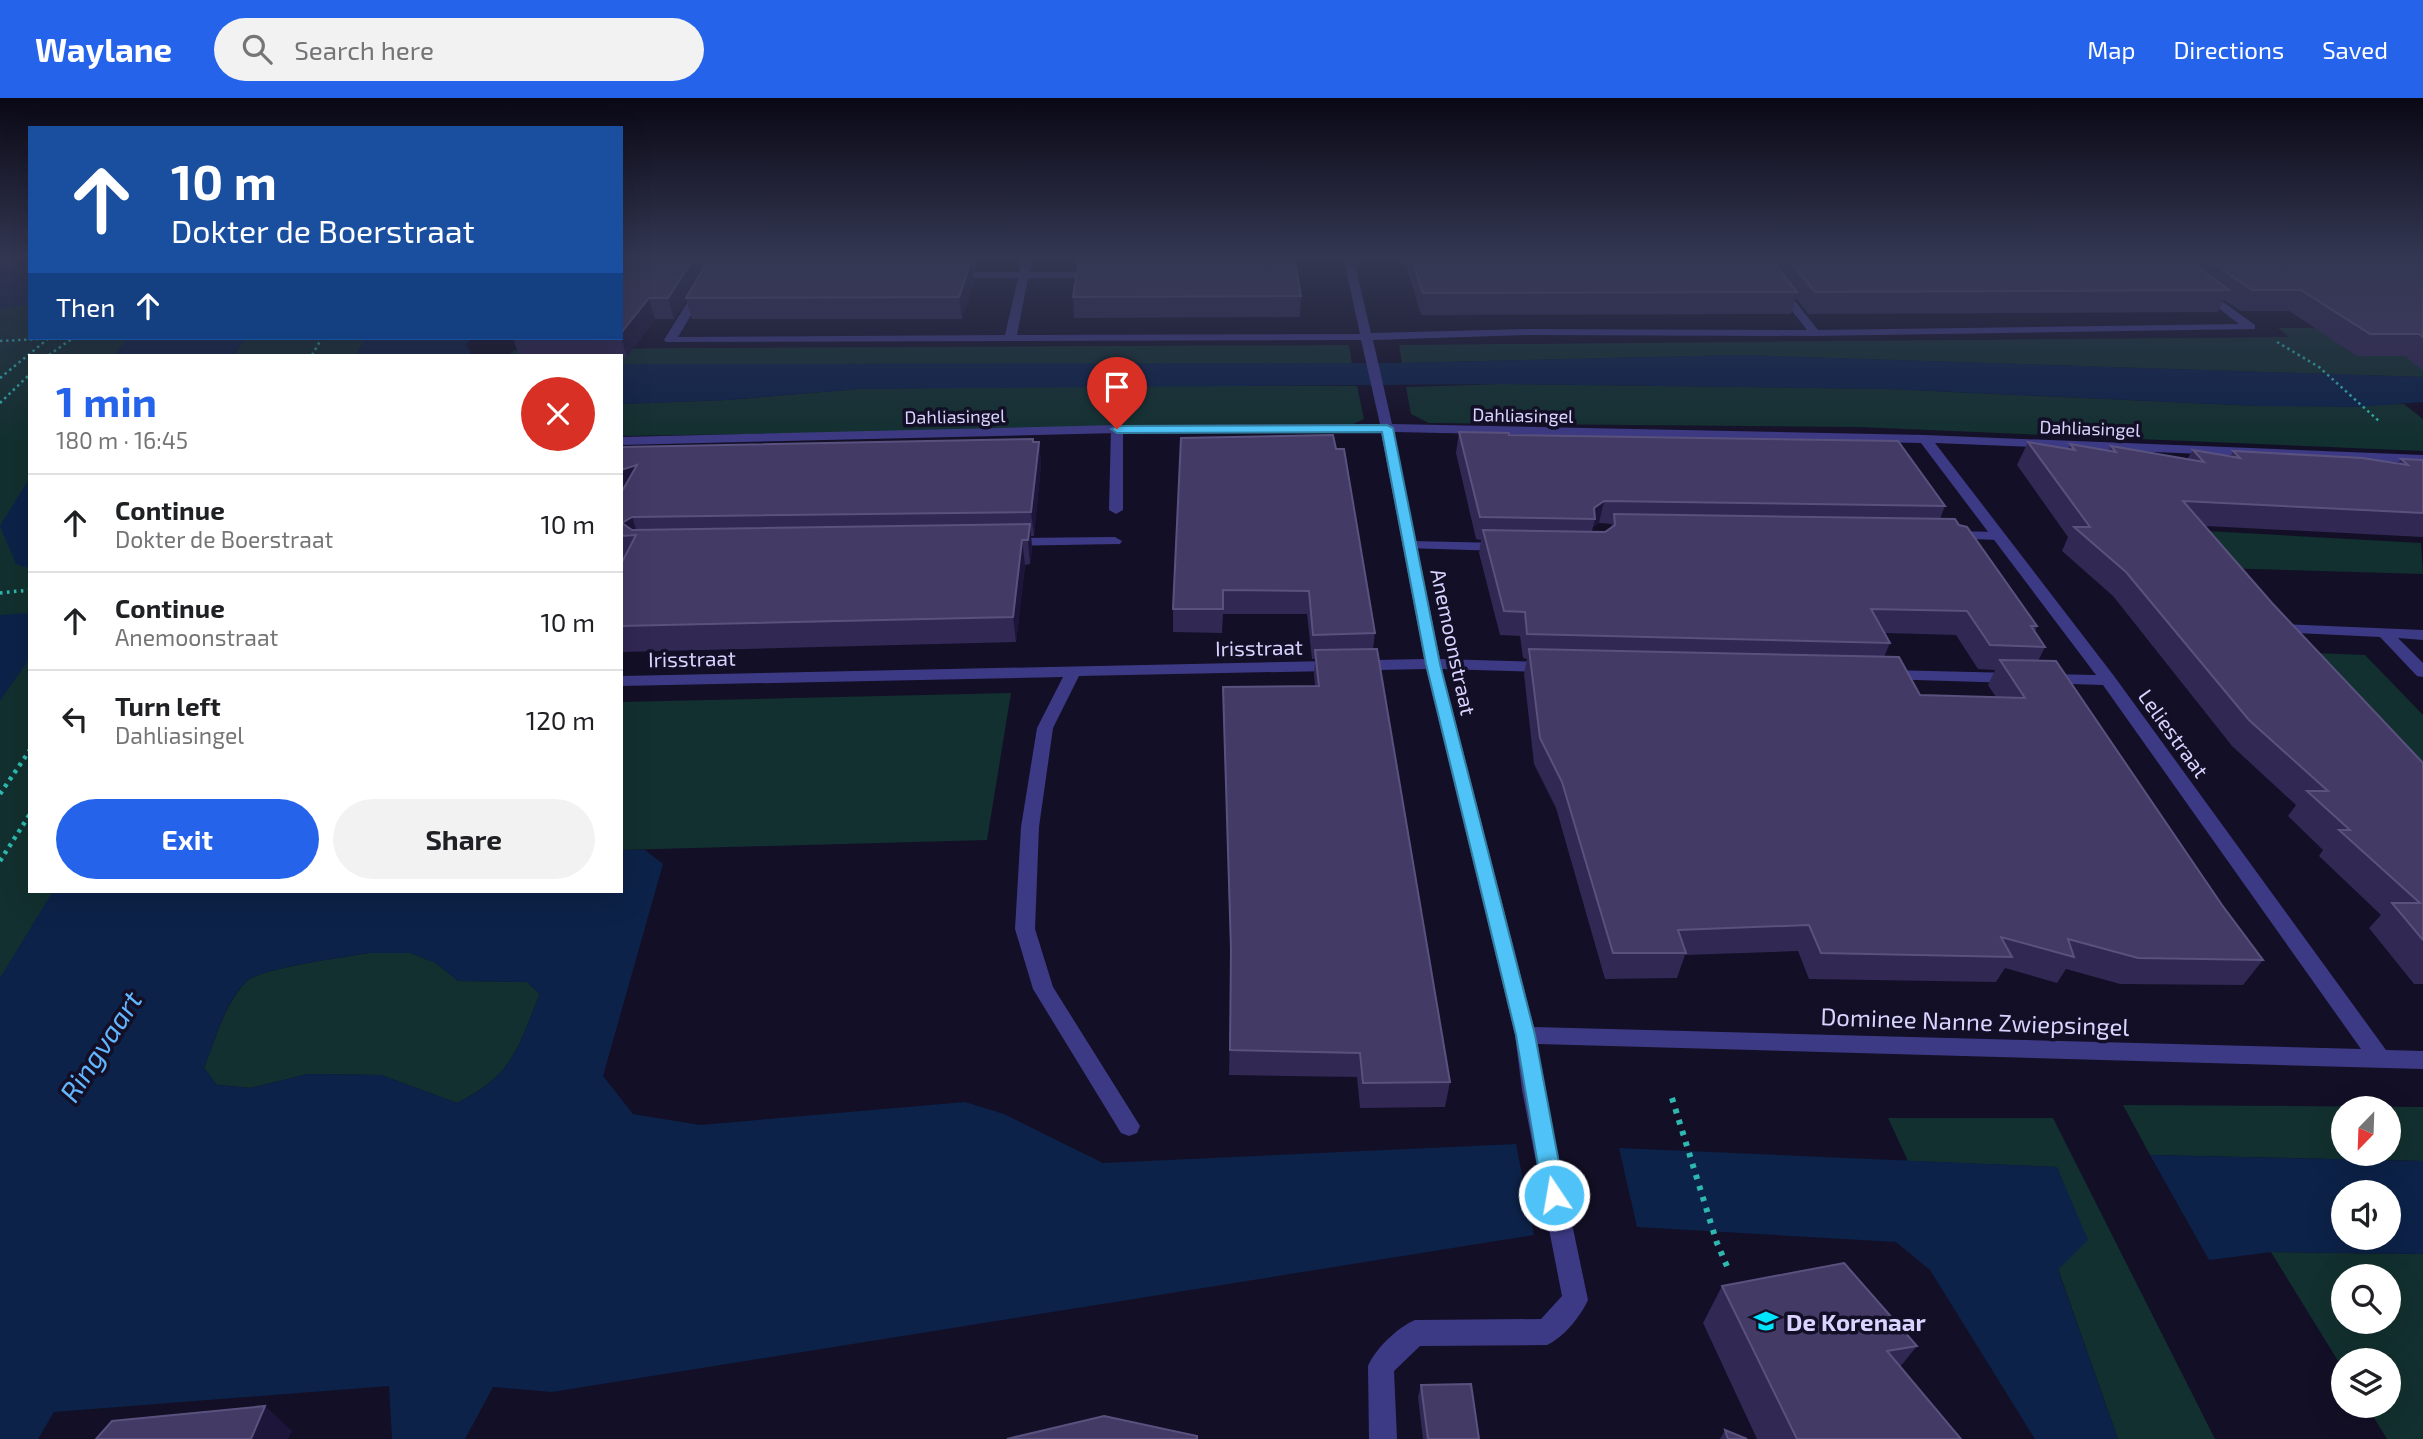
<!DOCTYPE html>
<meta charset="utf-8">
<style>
:root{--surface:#fff;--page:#f2f2f2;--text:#202124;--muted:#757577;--line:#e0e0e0;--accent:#2563eb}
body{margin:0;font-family:"Exo 2",sans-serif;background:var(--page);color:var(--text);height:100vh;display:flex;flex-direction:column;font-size:26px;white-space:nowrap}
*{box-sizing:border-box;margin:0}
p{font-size:23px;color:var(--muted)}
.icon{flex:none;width:38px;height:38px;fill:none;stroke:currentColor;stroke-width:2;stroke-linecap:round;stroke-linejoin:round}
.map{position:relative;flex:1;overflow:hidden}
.drawer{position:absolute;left:28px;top:256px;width:595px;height:539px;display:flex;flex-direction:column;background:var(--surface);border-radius:0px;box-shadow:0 7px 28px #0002}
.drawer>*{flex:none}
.guide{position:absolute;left:28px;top:28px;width:595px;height:214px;border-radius:0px;box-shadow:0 7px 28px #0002;background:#1a4fa0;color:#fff;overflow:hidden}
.needle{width:46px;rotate:203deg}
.fabs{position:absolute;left:2331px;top:998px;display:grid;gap:14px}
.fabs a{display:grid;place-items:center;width:70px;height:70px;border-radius:50%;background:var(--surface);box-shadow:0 7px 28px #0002;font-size:35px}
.pin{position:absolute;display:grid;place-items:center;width:60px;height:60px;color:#fff;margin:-72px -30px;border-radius:50% 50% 50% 0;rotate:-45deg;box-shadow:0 0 7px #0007}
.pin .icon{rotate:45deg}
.me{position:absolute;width:77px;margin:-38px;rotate:348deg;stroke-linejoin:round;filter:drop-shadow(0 0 5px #0008)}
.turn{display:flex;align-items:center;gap:24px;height:147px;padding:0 28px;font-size:32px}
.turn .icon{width:91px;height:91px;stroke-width:2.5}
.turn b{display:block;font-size:49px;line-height:60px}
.then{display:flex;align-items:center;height:66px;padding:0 28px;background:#0003;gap:14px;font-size:26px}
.round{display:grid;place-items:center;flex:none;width:74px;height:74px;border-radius:37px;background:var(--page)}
.headline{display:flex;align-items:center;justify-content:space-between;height:119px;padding:0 28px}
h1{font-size:42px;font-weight:700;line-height:52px;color:var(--accent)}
.button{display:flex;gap:14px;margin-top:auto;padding:14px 28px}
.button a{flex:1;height:80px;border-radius:42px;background:var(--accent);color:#fff;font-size:28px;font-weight:700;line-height:80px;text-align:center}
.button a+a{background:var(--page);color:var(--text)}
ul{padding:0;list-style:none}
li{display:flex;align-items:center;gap:21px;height:98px;padding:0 28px;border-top:2px solid var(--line)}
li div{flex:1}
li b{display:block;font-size:26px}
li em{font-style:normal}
header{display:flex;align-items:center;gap:42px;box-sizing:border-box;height:98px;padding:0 35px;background:var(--accent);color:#fff}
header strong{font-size:33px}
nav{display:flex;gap:38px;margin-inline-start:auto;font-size:24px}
.search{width:490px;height:63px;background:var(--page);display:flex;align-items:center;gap:18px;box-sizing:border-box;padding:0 24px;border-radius:38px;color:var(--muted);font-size:26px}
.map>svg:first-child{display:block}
</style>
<header>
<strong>Waylane</strong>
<div class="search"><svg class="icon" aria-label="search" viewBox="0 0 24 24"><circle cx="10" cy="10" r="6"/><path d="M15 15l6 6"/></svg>Search here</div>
<nav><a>Map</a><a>Directions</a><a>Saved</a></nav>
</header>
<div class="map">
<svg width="2423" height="1341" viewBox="0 0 2423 1341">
<rect width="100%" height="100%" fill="#130f26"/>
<g fill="#12302f" fill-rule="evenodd">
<polygon points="0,158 30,158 30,240 395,240 385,257 30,257 30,793 75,793 0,921"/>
<polygon points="2278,230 2381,230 2423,234 2423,279 1740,257 1402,265 1399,247 2289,239"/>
<polygon points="1349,247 1352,266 621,266 621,257 509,257 514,252 523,251"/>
<polygon points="1503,286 1889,291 2258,308 2404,306 2423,321 2423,353 1858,329 1429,325 1411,316 1406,289"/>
<polygon points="1010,288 1357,288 1364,321 1353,326 621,338 621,306 726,302 860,291"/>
<polygon points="2189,432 2421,445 2423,476 2221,470"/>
<polygon points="2292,554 2365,557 2423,617 2423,695"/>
<polygon points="1011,595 987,742 621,752 621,604"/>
<path d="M369 855H410L436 865 458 883 527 884 540 896C517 951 514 976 457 1005L381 977 308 976 251 990 217 987 204 970C216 940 224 906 247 883 261 870 346 859 369 855Z"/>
<path d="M2123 1007 2423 1009V1063L2150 1057ZM2343 1010H2389V1055H2343Z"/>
<polygon points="1888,1020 2053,1020 2215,1341 2118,1341 2058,1171 2057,1069 1908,1063"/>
<path d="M2271 1154 2423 1156V1341H2387L2366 1307H2389V1262H2343V1271ZM2343 1178H2389V1223H2343Z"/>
</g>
<g fill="#0c2248" fill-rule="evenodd">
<polygon points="0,158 30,158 30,206 0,211"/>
<polygon points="128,240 245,240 235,257 114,257"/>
<polygon points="365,240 472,240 466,247 472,257 356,257"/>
<polygon points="1740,257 2423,279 2423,304 2356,309 2258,308 1889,291 1503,286 860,291 726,302 621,306 621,266 1402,265"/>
<polygon points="30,379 30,469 28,470 16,466 0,428"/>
<polygon points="30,515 30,560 0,603 0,517"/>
<path d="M621 752H645L663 766 603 978 633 1016 700 1027 965 1004 1004 1016 1103 1065 1516 1046 1534 1137 552 1294 493 1289 465 1341H392L389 1288 54 1314 38 1341H0V880L53 793H621ZM369 855H410L436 865 458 883 527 884 540 896C517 950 514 977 457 1005L381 977 308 976 251 990 217 987 204 970C216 940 224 905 247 883 261 870 346 859 369 855Z"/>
<polygon points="1619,1050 2057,1069 2088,1142 2058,1172 2118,1341 2035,1341 1930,1172 1896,1144 1637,1129"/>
<path d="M2150 1057 2423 1063V1156L2272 1154 2209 1162ZM2343 1094H2389V1139H2343Z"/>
</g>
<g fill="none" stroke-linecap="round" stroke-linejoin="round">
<g stroke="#2fb8b0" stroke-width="2.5" stroke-dasharray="2.5 3.5" stroke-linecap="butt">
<polyline points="0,243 58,240"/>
<polyline points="2277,244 2319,269 2380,324"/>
<polyline points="49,257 73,240"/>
<polyline points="312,257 322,240"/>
<polyline points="0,280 49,240"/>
<polyline points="0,305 30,276"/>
</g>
<polyline stroke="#2fb8b0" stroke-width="3.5" stroke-dasharray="2.5 4.5" stroke-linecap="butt" points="0,495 30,492"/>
<g stroke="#2fb8b0" stroke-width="4.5" stroke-dasharray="3.5 5" stroke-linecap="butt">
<polyline points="0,696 30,652"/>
<polyline points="0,763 30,716"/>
</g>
<polyline stroke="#2fb8b0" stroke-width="6" stroke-dasharray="4.5 7" stroke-linecap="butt" points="1672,1000 1717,1145 1729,1173"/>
<g fill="#3d3a85" fill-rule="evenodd">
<polygon points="1117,327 1123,331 1123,412 1116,416 1109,412 1111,331"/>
<polygon points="1950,433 1999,434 2006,438 1999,442 1945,440 1945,434"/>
<polygon points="1115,439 1122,443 1120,446 1007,448 1000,444 1007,440"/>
<polygon points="1410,443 1503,445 1510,449 1503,453 1405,450 1403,447"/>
<polygon points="2281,526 2423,532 2423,542 2398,540 2423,565 2423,579 2417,578 2380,539 2276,534 2273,531 2276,528"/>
</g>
<g fill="#3d3a85" fill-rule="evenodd">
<path d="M716 158H726L678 239 1005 237 1018 180H951L946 177 951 174H1019L1023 158H1033L1030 174H1098L1103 177 1098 180H1028L1017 237 1360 236 1343 158H1353L1371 235 1529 231 1807 232 1749 158H1759L1818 232 2239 226 2199 195 2208 193 2255 227V231L1815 238 1529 237 1373 242 1392 326 1925 337 2423 357V365L1935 345 2114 578 2386 952 2423 953V971L1538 946 1544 992 1588 1202C1581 1218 1563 1240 1547 1247L1420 1248 1394 1273 1397 1341H1369L1368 1268C1375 1251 1398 1229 1415 1222L1541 1221 1562 1198 1522 992 1515 937 1426 571 1079 578 1053 630 1039 729 1035 831 1053 889 1140 1028 1137 1035 1129 1038 1121 1035 1033 891 1015 831 1021 729 1037 630 1063 579 621 588V578L1424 561 1381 334 1117 335 621 347V339L1117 327 1380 326 1361 242 666 244 664 242ZM1394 334 1921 345 2096 577 2045 576 2039 577 2037 581 2039 585 2103 587 2361 951 1534 929 1442 571 1548 574 1556 569 1548 564 1440 561Z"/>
<polygon points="1888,572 2014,575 2022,580 2014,585 1882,581 1880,577 1882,573"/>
</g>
</g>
<g fill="#312854" fill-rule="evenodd">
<polygon points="621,158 981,158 977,172 972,172 974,184 962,221 692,221 686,202 674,221 655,221 627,259 621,259 621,257 519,257 513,240 621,240"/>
<polygon points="1081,158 1294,158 1301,198 1300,219 1074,220 1073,199 1082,163"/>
<polygon points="1403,158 2423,158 2423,273 2405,258 2357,258 2289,213 2241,213 2224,202 2218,214 1808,216 1796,200 1791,216 1421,217"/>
<path d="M1459 334 1509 337 1945 408 1940 421 2037 528 2035 534 2045 549 2038 563 2263 862 2243 887 2120 886 2066 871 2057 885 2005 870 1996 884 1809 881 1798 853 1685 857 1677 880 1605 881 1556 710 1534 666 1524 576 1527 561 1523 560 1520 538 1500 537 1479 455 1481 442 1476 441 1456 355ZM1599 425 1612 426 1611 430 1605 434 1592 433 1593 429ZM1885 535 1956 537 1978 571 1995 572 1988 587 1996 599 1920 597 1884 559 1890 545Z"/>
<polygon points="1181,340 1375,535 1373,551 1450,984 1445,1009 1360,1010 1357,979 1229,977 1231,876 1223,589 1315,588 1314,576 1315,561 1312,561 1307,516 1223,516 1222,535 1173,534 1173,511"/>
<polygon points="1039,344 1041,367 1034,438 1031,438 1032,450 1030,466 1025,467 1016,544 621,554 621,466 623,462 621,462 621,349"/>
<polygon points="2028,344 2068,351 2070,346 2108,353 2111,348 2187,361 2193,352 2231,358 2233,353 2398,365 2401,361 2423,362 2423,439 2205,428 2272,505 2423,665 2423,886 2414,886 2369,830 2381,817 2319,758 2323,752 2288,718 2296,707 2232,648 2113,498 2062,453 2068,439 2017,367"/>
<polygon points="1722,1188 1917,1248 1900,1269 1961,1341 1757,1341 1703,1225"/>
<polygon points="1421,1287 1479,1341 1423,1341 1418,1299"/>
<polygon points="1725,1332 1747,1341 1720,1341"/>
</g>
<g fill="#1d163a">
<polygon points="695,158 714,158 686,200 686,202 674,221 668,200"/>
<polygon points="774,158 783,158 786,172"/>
<polygon points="976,158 981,158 977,172"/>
<polygon points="971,163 974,184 962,221 959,199"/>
<polygon points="649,200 655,221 627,259 621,240 621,235"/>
<polygon points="1039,344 1041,367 1034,438 1031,414"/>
<polygon points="637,367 621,398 621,372"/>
<polygon points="1604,403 1599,425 1593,429 1595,421 1594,410"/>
<polygon points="632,419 640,443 636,437 622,425"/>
<polygon points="1030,426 1032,450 1030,466 1028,442"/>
<polygon points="1022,442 1025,467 1016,544 1013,519"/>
<polygon points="265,1308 292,1333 288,1341 251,1341"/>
</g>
<g fill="#433a66" stroke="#5a527e" stroke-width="2">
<polygon points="621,158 695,158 668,200 649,200 621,235"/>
<polygon points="711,158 776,158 781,163 971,163 959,199 686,200"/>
<polygon points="1285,158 1294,158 1301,198 1073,199 1079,163 1281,162"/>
<polygon points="1411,158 1768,158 1797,194 1423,195"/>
<polygon points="1785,158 2183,158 2229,192 1815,194"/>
<polygon points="2203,158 2423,158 2414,158 2423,164 2423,239 2419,236 2370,236 2301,192 2252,192"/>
<polygon points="1459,334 1509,335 1509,337 1898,343 1945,408 1604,403 1594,410 1595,421 1480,419"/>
<polygon points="1333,337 1336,351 1344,351 1375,535 1313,537 1309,493 1223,492 1223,511 1173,511 1181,340"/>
<polygon points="1033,341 1033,344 1039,344 1031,414 632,419 622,425 632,432 1030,426 1028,442 1022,442 1013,519 621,528 621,466 636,437 621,438 621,395 637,367 621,372 621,349"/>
<polygon points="2028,344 2075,352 2070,346 2116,354 2111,348 2204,364 2193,352 2240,360 2233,353 2362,360 2408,367 2401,361 2423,362 2423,415 2183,403 2272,505 2423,665 2423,842 2392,805 2420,805 2339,732 2350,732 2307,693 2328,693 2249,622 2126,474 2074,429 2090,429"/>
<polygon points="1614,416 1955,421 1959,427 1967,429 2037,528 2031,528 2045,549 1990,547 1967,513 1871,511 1890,545 1527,536 1525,514 1504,513 1483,432 1605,434 1615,427"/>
<polygon points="1377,551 1450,984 1363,985 1360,955 1230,952 1231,851 1223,589 1319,588 1315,552"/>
<polygon points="1529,551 1899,559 1920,597 2025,600 2000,562 2056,563 2222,807 2263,862 2138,860 2068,841 2074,859 2001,839 2012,859 1821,855 1809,827 1678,832 1686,855 1613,855 1562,684 1540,640"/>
<polygon points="1844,1165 1917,1248 1887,1253 1961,1341 1797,1341 1722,1188"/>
<polygon points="1471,1286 1479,1341 1428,1341 1421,1287"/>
<polygon points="265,1308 251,1341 96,1341 112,1323"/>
<polygon points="1104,1318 1197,1338 1197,1341 1007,1341"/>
<polygon points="1725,1332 1747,1341 1728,1341"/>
</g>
<linearGradient id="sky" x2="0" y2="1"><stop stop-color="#0a0815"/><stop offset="0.46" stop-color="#333752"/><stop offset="1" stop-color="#333752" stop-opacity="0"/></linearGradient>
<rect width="2423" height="346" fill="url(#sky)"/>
<polygon fill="#4fc3f7" stroke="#337fa1" stroke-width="2" points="1387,327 1393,330 1440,566 1535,937 1565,1097 1562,1104 1554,1107 1547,1104 1543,1097 1516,937 1426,566 1382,334 1117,335 1111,331 1117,328"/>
<defs>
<g id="school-bare" transform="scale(1.89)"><path d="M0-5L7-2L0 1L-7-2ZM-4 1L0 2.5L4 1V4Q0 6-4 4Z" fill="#00e5ff" stroke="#130f26" stroke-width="2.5" paint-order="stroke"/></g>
</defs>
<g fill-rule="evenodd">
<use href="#school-bare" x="1766" y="1223"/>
</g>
<g text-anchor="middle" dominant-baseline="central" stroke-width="7" stroke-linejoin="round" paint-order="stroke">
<g font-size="18" fill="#d9d4ff" stroke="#130f26">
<text transform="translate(1523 317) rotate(1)">Dahliasingel</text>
<text transform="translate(955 318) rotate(-1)">Dahliasingel</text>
<text transform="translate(2090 330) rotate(2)">Dahliasingel</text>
</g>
<g font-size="21" fill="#d9d4ff" stroke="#130f26">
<text transform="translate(1454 544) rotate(78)">Anemoonstraat</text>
<text transform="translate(1259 549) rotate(-1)">Irisstraat</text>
<text transform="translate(692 560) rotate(-1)">Irisstraat</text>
<text transform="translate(2174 635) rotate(54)">Leliestraat</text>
</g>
<g font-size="24" fill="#d9d4ff" stroke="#130f26">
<text transform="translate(1975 923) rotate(2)">Dominee Nanne Zwiepsingel</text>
</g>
<g font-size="24" font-weight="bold" fill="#d9d4ff" stroke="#130f26" text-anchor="start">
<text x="1786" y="1223">De Korenaar</text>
</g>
<g font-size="28" font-style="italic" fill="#62b6ff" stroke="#130f26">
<text transform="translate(100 948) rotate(-57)">Ringvaart</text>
</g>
</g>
</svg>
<div class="fabs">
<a><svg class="needle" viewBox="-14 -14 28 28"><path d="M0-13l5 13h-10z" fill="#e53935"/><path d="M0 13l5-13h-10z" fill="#757577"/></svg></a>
<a><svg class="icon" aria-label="sound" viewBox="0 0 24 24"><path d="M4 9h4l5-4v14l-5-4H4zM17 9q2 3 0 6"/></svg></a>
<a><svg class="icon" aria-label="search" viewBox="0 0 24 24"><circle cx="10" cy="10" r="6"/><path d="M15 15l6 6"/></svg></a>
<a><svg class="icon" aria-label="layers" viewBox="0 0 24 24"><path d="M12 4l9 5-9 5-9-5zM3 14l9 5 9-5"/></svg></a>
</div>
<div class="pin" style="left:1117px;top:331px;background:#d93025"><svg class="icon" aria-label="arrive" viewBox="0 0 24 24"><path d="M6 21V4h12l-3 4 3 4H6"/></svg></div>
<svg class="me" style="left:1554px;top:1097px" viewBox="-20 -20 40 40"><circle r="17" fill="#4fc3f7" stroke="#fff" stroke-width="3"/><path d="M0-11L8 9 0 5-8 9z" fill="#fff"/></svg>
<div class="guide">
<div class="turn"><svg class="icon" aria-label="ahead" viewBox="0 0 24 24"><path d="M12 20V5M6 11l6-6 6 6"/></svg><div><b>10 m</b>Dokter de Boerstraat</div></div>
<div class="then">Then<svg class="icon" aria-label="ahead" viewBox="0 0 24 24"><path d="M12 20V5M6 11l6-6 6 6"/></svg></div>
</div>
<section class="drawer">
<div class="headline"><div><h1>1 min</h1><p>180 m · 16:45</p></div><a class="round" style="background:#d93025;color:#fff"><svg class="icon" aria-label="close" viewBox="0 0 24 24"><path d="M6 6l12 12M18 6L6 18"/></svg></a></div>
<ul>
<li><svg class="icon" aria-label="ahead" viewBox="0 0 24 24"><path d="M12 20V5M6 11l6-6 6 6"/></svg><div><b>Continue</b><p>Dokter de Boerstraat</p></div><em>10 m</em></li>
<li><svg class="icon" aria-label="ahead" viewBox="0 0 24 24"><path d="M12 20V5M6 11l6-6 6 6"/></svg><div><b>Continue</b><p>Anemoonstraat</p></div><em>10 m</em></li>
<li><svg class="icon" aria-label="left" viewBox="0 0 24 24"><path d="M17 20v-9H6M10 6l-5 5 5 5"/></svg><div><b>Turn left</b><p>Dahliasingel</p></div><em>120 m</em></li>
</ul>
<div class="button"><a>Exit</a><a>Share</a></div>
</section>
</div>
